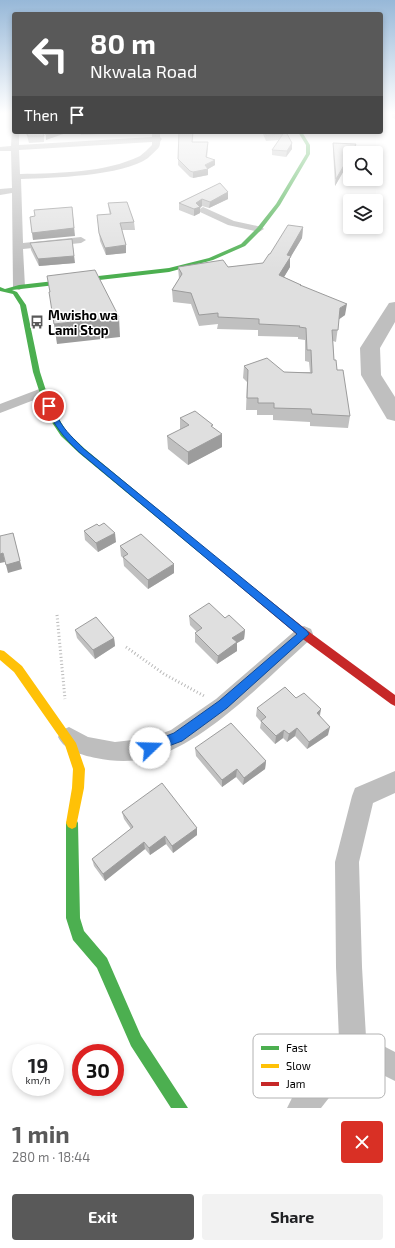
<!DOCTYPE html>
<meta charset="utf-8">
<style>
:root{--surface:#fff;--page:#f2f2f2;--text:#202124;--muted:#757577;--accent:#595959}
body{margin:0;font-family:"Exo 2",sans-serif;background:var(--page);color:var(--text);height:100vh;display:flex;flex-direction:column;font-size:15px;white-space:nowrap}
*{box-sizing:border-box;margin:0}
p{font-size:13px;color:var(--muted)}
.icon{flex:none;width:22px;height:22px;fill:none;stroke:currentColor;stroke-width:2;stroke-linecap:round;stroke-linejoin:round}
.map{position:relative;height:1108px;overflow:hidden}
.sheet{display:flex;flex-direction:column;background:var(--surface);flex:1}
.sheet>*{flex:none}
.top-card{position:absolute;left:12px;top:12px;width:371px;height:122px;border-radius:4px;box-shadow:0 2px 6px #0003;background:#595959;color:#fff;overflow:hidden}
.fabs{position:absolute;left:343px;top:146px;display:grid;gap:8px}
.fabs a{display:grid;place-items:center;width:40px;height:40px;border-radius:4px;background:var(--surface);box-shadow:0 2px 6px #0003;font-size:20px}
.speed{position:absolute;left:12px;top:1044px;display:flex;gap:8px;font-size:20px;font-weight:700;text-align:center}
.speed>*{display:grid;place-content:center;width:52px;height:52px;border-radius:50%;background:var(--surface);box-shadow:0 2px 6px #0003;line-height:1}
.speed small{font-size:10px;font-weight:400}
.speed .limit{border:6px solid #d22;background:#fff;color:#111}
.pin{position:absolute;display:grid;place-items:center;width:34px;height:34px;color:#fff;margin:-17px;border:2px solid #fff;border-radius:50%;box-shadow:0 1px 4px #0007}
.me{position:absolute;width:44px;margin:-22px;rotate:69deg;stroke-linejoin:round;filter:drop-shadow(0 0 3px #0008)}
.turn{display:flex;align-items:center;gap:14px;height:84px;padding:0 12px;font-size:18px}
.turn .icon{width:52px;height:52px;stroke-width:2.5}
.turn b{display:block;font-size:28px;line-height:34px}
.then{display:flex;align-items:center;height:38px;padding:0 12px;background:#0003;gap:8px;font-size:15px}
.round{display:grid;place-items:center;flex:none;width:42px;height:42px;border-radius:4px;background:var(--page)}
.summary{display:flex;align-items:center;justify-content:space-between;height:68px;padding:0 12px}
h1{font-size:24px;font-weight:700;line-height:30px;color:var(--accent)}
.button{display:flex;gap:8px;margin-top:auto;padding:8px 12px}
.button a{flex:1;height:46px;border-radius:4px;background:var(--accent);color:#fff;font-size:16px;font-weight:700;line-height:46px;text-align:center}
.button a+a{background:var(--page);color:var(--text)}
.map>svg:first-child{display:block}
</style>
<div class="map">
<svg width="395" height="1108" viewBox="0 0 395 1108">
<rect width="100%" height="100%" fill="#fff"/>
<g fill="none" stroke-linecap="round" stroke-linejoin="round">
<polygon fill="#bfbfbf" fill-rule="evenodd" points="395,302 395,322 380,348 381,375 395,397 395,421 387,419 361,375 360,348 389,303"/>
<g stroke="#b9b9b9" stroke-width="3" stroke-dasharray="1 2.5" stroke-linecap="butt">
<polyline points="57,615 65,699"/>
<polyline points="126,647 164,674 206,697"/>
</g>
<g fill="#bebebe" fill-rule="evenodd">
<path d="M12 130 19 132V145L152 137V132H160V137L162 139C159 142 161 143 159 147 157 150 151 155 148 158 123 176 51 178 21 179L23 243 81 237 86 240 81 243 23 249 25 287 19 290 13 287 12 193 0 195V189L12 188 11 151H0V147L11 146ZM152 142V145C148 149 144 153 140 156 105 173 59 173 20 174L19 150Z"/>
<polygon points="203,207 234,221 262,227 264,229 259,232 228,225 200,212 198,210"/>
<polygon points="42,388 47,389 49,392 47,395 0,413 0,404"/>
<path d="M304 626 311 629 313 634 311 639C267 678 207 742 151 758 133 762 114 762 96 758 82 755 65 751 58 737L62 730 69 727 88 737 115 742 150 738 171 730 216 699 297 629Z"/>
<polygon points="395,771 395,793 373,803 359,862 362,967 366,1037 395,1052 395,1081 357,1062 321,1108 287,1108 292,1098 339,1040 336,967 335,862 352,796 355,788"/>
</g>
<g fill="#4caf50" fill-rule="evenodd">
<polygon points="298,132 302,132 310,145 310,154 280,205 261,230 245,246 213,260 169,272 12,290 17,292 26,305 40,372 51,406 67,432 85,449 213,555 215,557 213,559 207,559 79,453 61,436 51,421 44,406 33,372 20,305 13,294 0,291 0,287 5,289 19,285 169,268 209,258 241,244 257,228 276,204 306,154 306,145"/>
<polygon points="72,817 76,819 78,823 80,918 84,931 107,958 141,1036 188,1108 171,1108 131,1046 97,968 73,940 66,918 66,823 68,819"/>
</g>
<polygon fill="#ffc107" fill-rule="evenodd" points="0,650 4,651 22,666 76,743 85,769 84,788 76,827 72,829 68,827 66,823 72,788 73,769 65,745 14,672 0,660"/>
<polygon fill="#c62828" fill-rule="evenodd" points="210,554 213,555 308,631 395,695 395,706 391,704 300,637 207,559 205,557 207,555"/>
</g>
<g fill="#c0c0c0">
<polygon points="393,114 395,114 395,119 392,117"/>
<polygon points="26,132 44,136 44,142 29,143"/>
<polygon points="80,132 136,132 81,135"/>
<polygon points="179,132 193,142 208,148 207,158 215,160 215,165 208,169 208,175 193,178 190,177 178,165"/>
<polygon points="224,132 284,132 292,149 286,157 272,155 272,150 279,140 266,141 263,134 225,134"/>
<polygon points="333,143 355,151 350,153 350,160 335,186 333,150"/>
<polygon points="220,183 228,199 209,208 202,206 200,208 200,213 194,216 179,210 179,203"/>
<polygon points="108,203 134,222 135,230 122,230 126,253 106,255 100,241 97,215 110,215 109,211"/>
<polygon points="303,227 302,238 290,258 290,267 284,277 301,285 301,286 345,315 339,319 336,342 333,341 334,360 337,370 350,416 348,428 310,426 310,422 273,420 273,415 257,415 257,410 246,410 247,382 243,378 244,366 284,372 310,372 309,362 305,361 305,340 298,339 298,337 258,336 258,330 217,329 218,324 199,326 191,304 173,302 172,290 179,279 178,267 228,267 263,263 270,254"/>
<polygon points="30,243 75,263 39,266 31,250"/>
<polygon points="180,418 213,428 222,447 188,465 168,449 167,436 180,430"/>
<polygon points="99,526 116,542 98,552 85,540 84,531"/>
<polygon points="120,546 174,573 148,589 124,566 123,558 121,556"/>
<polygon points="189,616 225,618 245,630 244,639 237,643 237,651 217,664 195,642 195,633 197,632 190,625"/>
<polygon points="75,630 114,638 115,646 95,659 77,638"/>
<polygon points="296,698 321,709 320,716 328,735 307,749 295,736 287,742 283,738 275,744 260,728 261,722 256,716 257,708"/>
<polygon points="195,748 266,761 265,769 243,785 236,777 222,787 196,756"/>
<polygon points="122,812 197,828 197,835 173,853 166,844 150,855 145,849 105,881 94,866 92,859 131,829 124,819"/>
</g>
<g fill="#9c9c9c">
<polygon points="53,132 69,132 46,140 46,135"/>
<polygon points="292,143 292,149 286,157 287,151"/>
<polygon points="356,144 355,151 354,153 351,153"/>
<polygon points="350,155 350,160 335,186 336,179"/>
<polygon points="215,160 215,165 208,169 208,175 193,178 193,172"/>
<polygon points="228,192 228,199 209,208 210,202"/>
<polygon points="202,199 202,206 200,208 200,213 194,216 194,209 196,203"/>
<polygon points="72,207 75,236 33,240 32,233"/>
<polygon points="303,227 302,238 290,258 290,267 278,287 279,275 287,255"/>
<polygon points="72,239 75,263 39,266 38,259"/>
<polygon points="126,245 126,253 106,255 105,248"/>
<polygon points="347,304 345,315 338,320 340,308"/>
<polygon points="119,317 120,337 57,344 54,324"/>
<polygon points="222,434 222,447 188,465 188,452"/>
<polygon points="13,533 22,569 8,573 6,565"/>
<polygon points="115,533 116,542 98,552 96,543"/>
<polygon points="3,553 5,562 0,563 0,554"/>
<polygon points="174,564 174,573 148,589 148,580"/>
<polygon points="245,630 244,639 237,643 237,651 217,664 218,656 232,638"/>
<polygon points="114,638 115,646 95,659 93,650"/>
<polygon points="321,709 319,717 317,713"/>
<polygon points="330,727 328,735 307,749 309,742"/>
<polygon points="297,728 295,736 287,742 289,734"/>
<polygon points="284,730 283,738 275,744 276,736"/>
<polygon points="266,761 265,769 243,785 244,778"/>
<polygon points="237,769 236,777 222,787 222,780"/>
<polygon points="197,828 197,835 173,853 172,846"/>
<polygon points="165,836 166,844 150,855 149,848"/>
<polygon points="144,842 145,849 105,881 103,874"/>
</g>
<g fill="#dfdfdf" stroke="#9c9c9c">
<polygon points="26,132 42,132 44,136 28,136"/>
<polygon points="45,132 53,132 46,135"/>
<polygon points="179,132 193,132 192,142 208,142 206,157 215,160 205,165 208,169 193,172 190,171 178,159"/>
<polygon points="265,132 284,132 284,133 286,132 292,143 287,151 272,150 283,134 266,135"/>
<polygon points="333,143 356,144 351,153 350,153 350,155 336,179"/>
<polygon points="220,183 228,192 210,202 202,199 196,203 200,207 194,209 179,203"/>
<polygon points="127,202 134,222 120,223 126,245 105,248 99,233 97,215 111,214 108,203"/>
<polygon points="72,207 74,228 32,233 30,217 35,216 34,210"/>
<polygon points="288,225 303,227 287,255 291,256 279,275 301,285 300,285 347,304 340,308 338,330 332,330 334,360 336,360 337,370 343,370 350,416 312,414 311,409 274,408 274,403 258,403 258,398 247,398 248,370 244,366 267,358 284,372 312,373 311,350 307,350 306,328 299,327 300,326 259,324 259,319 218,317 218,313 199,315 191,293 172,290 182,274 178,267 223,260 228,267 263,263 269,254 270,254"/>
<polygon points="72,239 74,256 38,259 30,243"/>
<polygon points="95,270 119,317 54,324 49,292 50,292 47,276"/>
<polygon points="195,411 213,425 211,426 222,434 188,452 167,436 189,425 180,418"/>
<polygon points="104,523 115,533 96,543 84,531 97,524 99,526"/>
<polygon points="13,533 20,561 6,565 3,553 0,554 0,536"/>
<polygon points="141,534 174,564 148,580 123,557 128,554 120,546"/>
<polygon points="209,603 225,618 229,615 245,630 232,638 237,642 218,656 195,633 202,628 189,616"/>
<polygon points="96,617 114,638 93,650 75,630"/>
<polygon points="285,687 296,698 304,693 321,709 317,713 330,727 309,742 297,728 289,734 284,730 276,736 261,721 266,717 257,708"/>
<polygon points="231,723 266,761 244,778 237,769 222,780 195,748"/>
<polygon points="162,783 197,828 172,846 165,836 149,848 144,842 103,874 92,859 133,827 122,812"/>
</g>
<linearGradient id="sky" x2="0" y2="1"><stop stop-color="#97b8d8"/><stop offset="0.42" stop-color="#fff"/><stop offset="1" stop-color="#fff" stop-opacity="0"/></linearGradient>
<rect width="395" height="269" fill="url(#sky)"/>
<path fill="#1a73e8" stroke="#114b97" d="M49 404C55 406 56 414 59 420 65 431 75 440 84 449L307 631 309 634 227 708 182 741 150 753 146 752 145 748 146 744 174 733 219 701 297 634 79 452C64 438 54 425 45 406Z"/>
<defs>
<g id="bus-bare" transform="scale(1.08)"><path d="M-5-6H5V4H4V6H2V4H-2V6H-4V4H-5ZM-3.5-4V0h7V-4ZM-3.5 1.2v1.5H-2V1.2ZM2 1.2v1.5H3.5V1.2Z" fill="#595959" stroke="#fff" stroke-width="2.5" paint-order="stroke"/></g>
</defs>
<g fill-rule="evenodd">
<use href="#bus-bare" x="37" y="322"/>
</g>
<g text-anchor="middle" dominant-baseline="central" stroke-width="3" stroke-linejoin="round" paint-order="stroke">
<g font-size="13" font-weight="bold" fill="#000" stroke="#fff" text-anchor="start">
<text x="48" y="315">Mwisho wa<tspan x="48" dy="15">Lami Stop</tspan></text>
</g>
</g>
<rect x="253" y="1034" width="132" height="64" rx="6" fill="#fff" stroke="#b2b2b2" stroke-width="1"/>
<rect x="261" y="1046" width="18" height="4" fill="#4caf50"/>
<rect x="261" y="1064" width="18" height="4" fill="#ffc107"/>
<rect x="261" y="1082" width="18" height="4" fill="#c62828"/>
<g font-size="11" fill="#000">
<text x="286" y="1052">Fast</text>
<text x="286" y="1070">Slow</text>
<text x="286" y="1088">Jam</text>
</g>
</svg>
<div class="fabs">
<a><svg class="icon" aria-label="search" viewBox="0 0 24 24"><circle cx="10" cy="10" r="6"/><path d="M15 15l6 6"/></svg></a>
<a><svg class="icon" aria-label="layers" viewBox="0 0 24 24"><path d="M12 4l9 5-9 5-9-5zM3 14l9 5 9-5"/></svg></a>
</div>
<div class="speed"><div>19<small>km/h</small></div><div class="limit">30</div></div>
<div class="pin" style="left:49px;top:406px;background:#d93025"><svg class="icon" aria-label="arrive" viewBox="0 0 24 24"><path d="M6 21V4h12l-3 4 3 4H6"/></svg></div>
<svg class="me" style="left:150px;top:748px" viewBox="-20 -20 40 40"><circle r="19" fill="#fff"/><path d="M0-13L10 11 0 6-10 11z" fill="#1a73e8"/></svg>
<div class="top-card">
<div class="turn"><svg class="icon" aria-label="left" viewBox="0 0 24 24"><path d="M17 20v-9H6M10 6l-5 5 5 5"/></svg><div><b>80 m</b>Nkwala Road</div></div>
<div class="then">Then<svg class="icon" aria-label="arrive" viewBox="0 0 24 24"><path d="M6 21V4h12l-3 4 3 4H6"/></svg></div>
</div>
</div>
<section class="sheet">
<div class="summary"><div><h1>1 min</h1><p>280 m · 18:44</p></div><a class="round" style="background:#d93025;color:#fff"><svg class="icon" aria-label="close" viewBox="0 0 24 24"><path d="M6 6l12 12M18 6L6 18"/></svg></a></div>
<div class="button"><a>Exit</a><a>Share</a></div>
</section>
